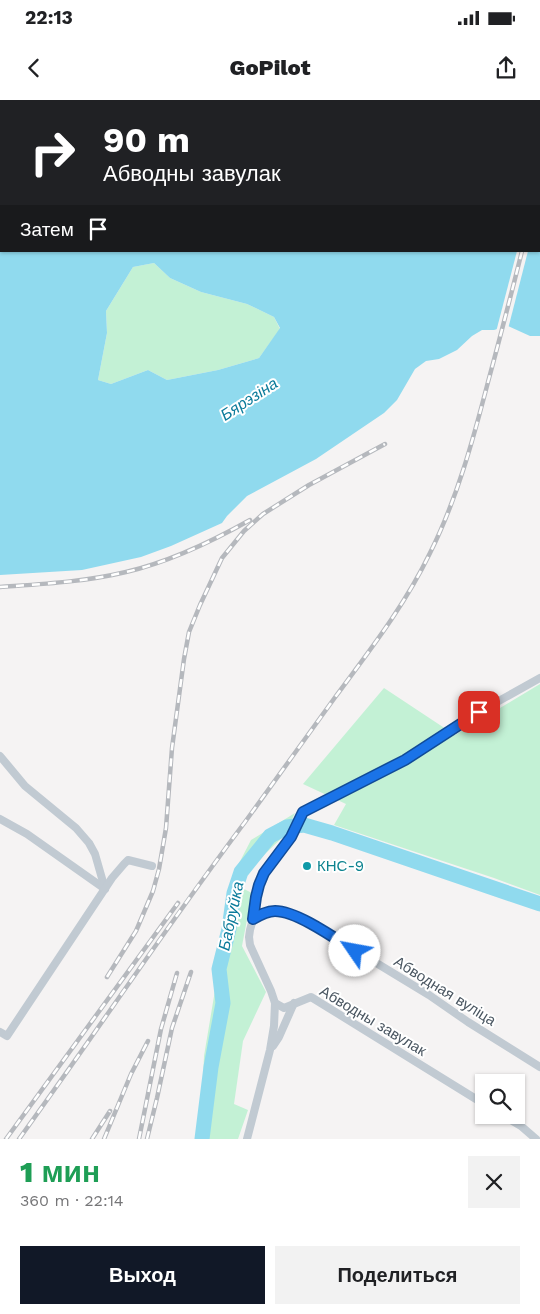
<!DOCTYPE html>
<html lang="ru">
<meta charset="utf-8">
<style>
:root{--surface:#fff;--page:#f2f2f2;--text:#202124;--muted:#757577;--accent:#111827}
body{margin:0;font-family:"Work Sans",sans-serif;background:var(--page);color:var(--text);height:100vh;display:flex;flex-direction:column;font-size:19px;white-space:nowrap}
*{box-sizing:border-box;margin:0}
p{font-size:16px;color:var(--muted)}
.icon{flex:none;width:28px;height:28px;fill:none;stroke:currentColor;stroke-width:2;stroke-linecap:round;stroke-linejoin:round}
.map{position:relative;height:1039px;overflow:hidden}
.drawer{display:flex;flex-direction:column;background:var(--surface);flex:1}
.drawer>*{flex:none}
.guide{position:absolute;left:0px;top:0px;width:540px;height:152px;box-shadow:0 1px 4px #0004;background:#202124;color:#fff;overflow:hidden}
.tools{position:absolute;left:475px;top:974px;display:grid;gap:10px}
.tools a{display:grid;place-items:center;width:50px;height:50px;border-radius:0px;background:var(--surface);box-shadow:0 1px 4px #0004;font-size:25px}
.pin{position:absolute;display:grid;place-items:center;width:42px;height:42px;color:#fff;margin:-21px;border-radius:10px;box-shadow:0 2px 8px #0006}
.me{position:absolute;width:55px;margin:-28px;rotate:303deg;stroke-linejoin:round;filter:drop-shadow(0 0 4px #0008)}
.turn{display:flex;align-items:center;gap:18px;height:105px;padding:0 20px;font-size:22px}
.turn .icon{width:65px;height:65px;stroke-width:2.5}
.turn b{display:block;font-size:35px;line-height:42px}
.then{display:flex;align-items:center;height:48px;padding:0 20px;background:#0003;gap:10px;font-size:19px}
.round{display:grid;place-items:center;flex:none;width:52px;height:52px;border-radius:0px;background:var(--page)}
.summary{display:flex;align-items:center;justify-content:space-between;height:85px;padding:0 20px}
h1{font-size:30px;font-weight:800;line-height:38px;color:#1e9e55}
.action{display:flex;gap:10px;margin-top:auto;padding:10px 20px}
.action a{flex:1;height:58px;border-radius:0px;background:var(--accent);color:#fff;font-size:20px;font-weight:800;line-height:58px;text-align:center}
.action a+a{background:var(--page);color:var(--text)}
.status{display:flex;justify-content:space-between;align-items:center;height:35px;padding:0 25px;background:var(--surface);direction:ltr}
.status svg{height:14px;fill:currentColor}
header{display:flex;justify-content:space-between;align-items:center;height:65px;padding:0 20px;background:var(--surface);font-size:22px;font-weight:800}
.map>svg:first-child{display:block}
</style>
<div class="status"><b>22:13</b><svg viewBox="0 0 49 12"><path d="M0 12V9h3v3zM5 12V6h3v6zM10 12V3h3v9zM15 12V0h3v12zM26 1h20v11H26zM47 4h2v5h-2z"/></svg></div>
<header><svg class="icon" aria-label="back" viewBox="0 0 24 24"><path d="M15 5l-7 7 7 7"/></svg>GoPilot<svg class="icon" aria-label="share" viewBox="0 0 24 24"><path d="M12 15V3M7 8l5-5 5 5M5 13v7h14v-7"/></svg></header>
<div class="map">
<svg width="540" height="1039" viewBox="0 0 540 1039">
<rect width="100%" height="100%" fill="#f5f3f3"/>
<g fill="#c3f1d5">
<polygon points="0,0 180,0 180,1 1,1 1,92 0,96"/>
<polygon points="313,0 514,0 513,1 314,1"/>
<polygon points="154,163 170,178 201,192 247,204 274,217 280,229 259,258 218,270 167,280 148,270 111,284 98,280 107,233 106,211 133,167"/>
<polygon points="540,584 540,795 494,778 334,725 346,704 303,684 384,588 455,635"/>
<polygon points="295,713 285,735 250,768 242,788 252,793 242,846 266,892 243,941 234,1004 248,1010 238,1039 195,1039 202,1003 204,956 235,771 251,740"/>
</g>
<g fill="#90daee" fill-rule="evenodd">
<polygon points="179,0 304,0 306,1 179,1"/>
<path d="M539 58H540V236H530L508 226 494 230H482L472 236 457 250 439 259 426 261 415 269 397 300 384 313 316 359 247 396 227 416 222 423 171 446 141 457 82 470 0 475V86L1 82V151H539ZM154 163 170 178 201 192 247 204 274 217 280 228 259 258 218 270 167 280 148 270 111 284 98 280 107 233 106 211 133 167Z"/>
</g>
<polygon fill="#f5f3f3" points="517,151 528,151 508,229 496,232"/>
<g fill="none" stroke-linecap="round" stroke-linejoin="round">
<polyline stroke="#90daee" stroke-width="15" points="202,1039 211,967 223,903 219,869 229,829 234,793 241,772 270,736 287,727 304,725 332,733 540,804"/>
<g stroke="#c1cad2" stroke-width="8">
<polyline points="0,656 25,686 76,728 89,743 95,754 105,789"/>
<polyline points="0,719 27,734 105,789"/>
<polyline points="253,819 268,811 276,811 283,812 298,817 327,833 429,895 468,922 540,967"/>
<polyline points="0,932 7,936 112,778 124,764 128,760 152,766"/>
<polyline points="273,946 279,937 294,903"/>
<polyline points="484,1004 311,897 284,908 275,903 271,891 250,845 249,837 250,830 253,819 259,785 264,773 271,763 291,737 303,712 405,660 479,612 540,578"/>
<polyline points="502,1015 521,1026 536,1039"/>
<polyline points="247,1039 270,950 274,926 275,903"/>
</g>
<g stroke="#b5b8bd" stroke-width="4.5">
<g id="rail">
<polyline points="539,87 540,83"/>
<path d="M0 487C42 484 84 482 126 472 169 462 211 442 250 420"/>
<polyline points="107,877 136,831 153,791 159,769 166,728 172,648 184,559 189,532 200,505 222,458 244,431 263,414 309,385 385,344"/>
<polyline points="6,1039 178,803"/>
<path d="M19 1039C95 934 167 826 245 722 275 680 306 638 336 596 370 550 405 505 430 453 457 399 473 340 488 282 500 238 511 195 522 151"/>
<polyline points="92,1039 110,1011"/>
<polyline points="104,1039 131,974 148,941"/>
<polyline points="139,1039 161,929 177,873"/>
<polyline points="147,1039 157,998 172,928 191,872"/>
</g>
</g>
<use href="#rail" stroke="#fff" stroke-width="2.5" stroke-dasharray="8" stroke-linecap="butt"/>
</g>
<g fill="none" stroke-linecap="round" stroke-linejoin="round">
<g stroke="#114b97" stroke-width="12">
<path id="route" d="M355 851C336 839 297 811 275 811 267 811 260 815 253 819L256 797 259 785 264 773 291 737 303 712 405 660 479 612"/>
</g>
<use href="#route" stroke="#1a73e8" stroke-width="9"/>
</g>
<circle fill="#0f9aa8" stroke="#fff" stroke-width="2" cx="307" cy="766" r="5"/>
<g text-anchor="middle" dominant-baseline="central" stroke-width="4" stroke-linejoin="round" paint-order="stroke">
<g font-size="15" fill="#0d838f" stroke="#fff" text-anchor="start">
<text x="317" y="766">КНС-9</text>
</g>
<g font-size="15" fill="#4a5661" stroke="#fff">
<text transform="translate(445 891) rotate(32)">Абводная вуліца</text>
<text transform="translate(373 921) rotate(31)">Абводны завулак</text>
</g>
<g font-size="16" font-style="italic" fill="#0c7c9b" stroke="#fff">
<text transform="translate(249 299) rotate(-33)">Бярэзіна</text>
<text transform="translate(231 816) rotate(-78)">Бабруйка</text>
</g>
</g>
</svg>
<div class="tools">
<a><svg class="icon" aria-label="search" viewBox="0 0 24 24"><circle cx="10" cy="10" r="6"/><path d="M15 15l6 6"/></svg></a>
</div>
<div class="pin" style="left:479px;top:612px;background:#d93025"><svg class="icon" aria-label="arrive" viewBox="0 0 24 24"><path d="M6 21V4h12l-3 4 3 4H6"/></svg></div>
<svg class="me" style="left:355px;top:851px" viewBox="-20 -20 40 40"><circle r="19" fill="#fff"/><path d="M0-13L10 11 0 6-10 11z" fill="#1a73e8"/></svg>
<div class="guide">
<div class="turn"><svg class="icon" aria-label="right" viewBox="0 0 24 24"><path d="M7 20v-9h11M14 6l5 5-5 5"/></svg><div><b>90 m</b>Абводны завулак</div></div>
<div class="then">Затем<svg class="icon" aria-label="arrive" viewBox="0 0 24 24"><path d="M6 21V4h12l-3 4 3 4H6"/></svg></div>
</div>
</div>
<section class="drawer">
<div class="summary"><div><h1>1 мин</h1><p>360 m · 22:14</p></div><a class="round"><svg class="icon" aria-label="close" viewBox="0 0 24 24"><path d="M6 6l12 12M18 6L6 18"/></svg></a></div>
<div class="action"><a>Выход</a><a>Поделиться</a></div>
</section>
